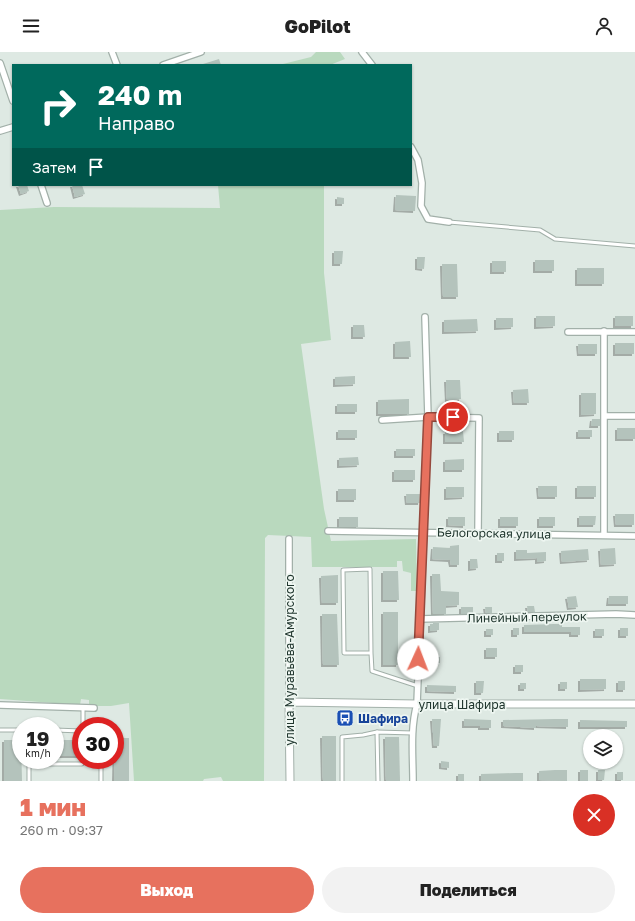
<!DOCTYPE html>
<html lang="ru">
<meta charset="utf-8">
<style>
:root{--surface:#fff;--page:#f2f2f2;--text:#222;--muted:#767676;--accent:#e7715e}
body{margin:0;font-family:"Golos Text",sans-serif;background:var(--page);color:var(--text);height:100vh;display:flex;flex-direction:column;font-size:15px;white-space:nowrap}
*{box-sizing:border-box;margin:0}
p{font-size:13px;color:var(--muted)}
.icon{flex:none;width:22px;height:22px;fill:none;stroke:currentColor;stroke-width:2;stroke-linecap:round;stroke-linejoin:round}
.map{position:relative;height:729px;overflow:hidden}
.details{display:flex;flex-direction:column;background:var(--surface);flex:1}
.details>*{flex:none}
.guide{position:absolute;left:12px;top:12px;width:400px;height:122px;border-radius:0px;box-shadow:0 1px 3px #0004;background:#00695c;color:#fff;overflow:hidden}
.controls{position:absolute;left:583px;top:677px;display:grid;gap:8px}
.controls a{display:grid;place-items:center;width:40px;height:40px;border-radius:50%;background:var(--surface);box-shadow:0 1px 3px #0004;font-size:20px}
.speed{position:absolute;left:12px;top:665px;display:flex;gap:8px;font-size:20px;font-weight:700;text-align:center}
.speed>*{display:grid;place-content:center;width:52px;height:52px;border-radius:50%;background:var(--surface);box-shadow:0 1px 3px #0004;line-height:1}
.speed small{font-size:10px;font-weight:400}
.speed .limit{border:6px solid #d22;background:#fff;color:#111}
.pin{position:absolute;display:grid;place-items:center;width:34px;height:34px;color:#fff;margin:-17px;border:2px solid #fff;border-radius:50%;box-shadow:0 1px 4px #0007}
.me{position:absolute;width:44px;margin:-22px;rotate:2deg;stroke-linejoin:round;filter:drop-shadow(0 0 3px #0008)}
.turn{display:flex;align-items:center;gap:14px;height:84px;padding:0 20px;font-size:18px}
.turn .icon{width:52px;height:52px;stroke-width:2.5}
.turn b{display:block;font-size:28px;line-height:34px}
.then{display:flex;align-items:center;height:38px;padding:0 20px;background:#0003;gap:8px;font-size:15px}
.round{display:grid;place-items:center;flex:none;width:42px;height:42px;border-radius:21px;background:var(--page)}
.summary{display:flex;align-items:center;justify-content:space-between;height:68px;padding:0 20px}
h1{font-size:24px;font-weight:800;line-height:30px;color:var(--accent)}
.button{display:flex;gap:8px;margin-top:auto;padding:8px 20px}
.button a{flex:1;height:46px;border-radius:24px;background:var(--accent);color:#fff;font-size:16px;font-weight:800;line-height:46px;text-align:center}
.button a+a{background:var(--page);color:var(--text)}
header{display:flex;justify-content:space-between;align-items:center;height:52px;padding:0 20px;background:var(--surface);font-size:18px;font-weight:800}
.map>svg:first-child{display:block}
</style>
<header><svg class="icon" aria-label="menu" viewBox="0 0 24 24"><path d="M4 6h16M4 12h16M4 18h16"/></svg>GoPilot<svg class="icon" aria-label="person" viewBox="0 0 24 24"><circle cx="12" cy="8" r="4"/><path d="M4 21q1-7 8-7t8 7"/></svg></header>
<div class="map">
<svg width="635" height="729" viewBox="0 0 635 729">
<defs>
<filter id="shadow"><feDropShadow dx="-2" dy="2" stdDeviation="0" flood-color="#0004"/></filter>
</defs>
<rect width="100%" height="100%" fill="#dee9e3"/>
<g fill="#b9d9be">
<polygon points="316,0 340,0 345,7 330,13 279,13 311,5"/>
<polygon points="218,133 324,133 324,221 331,288 301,292 324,457 331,489 416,487 417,539 411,539 411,521 403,519 402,509 397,509 397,515 312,515 311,485 268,483 265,486 264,729 223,729 221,725 204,727 203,729 134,729 129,651 111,654 89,654 89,648 81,647 80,653 0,647 0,158 54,155 220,156"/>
</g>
<g fill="#b4c3bc" filter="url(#shadow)">
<polygon points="219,7 221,13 203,13 203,12"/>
<polygon points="18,133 27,133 29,139 21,142"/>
<polygon points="72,133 82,133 85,142 75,145"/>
<polygon points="396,143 416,144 415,159 395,158"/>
<polygon points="337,145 344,146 344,152 337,152"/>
<polygon points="334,199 343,199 342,212 334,212"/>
<polygon points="417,205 425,205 424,217 417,216"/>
<rect x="535" y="208" width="19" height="11"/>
<rect x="492" y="209" width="14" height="11"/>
<polygon points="442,212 457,212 458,245 443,245"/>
<rect x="577" y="216" width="27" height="16"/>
<polygon points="536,264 555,264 555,274 536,275"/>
<rect x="615" y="264" width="18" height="10"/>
<polygon points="496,266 513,266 513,275 496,276"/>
<polygon points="477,267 478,279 444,280 444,268"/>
<polygon points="353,273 364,273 365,285 353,285"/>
<polygon points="410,289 411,305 395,305 395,290"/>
<rect x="615" y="291" width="19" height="11"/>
<polygon points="578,292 597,292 597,302 579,302"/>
<polygon points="355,324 355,332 335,333 335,325"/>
<polygon points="446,328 460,328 461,347 447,348"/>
<polygon points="528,337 529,351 514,351 513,338"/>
<polygon points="581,341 596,341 596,362 581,363"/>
<polygon points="409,347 409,362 378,362 378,348"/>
<rect x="337" y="352" width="20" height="8"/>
<polygon points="592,367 600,367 600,374 591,374"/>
<rect x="617" y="376" width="18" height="11"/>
<rect x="338" y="378" width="19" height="8"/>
<rect x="578" y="378" width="14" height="7"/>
<polygon points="463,379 464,390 445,390 445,380"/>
<rect x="499" y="379" width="15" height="9"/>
<rect x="396" y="397" width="19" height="7"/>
<polygon points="358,405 359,413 339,414 339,406"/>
<polygon points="464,407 464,418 445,418 445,408"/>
<rect x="394" y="418" width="21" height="10"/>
<polygon points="538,434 557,434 557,445 539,445"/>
<rect x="577" y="434" width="19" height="11"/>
<polygon points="446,435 464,435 464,445 446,446"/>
<rect x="338" y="437" width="18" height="11"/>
<polygon points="406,442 421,442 420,451 407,451"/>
<polygon points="615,462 634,462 634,473 616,473"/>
<polygon points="579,464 596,464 595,473 579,473"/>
<rect x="339" y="465" width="19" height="10"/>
<polygon points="448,465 465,465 465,474 448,473"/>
<rect x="500" y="465" width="18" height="9"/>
<rect x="539" y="465" width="16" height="9"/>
<polygon points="459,493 459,513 451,513 450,508 432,507 433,495 450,496 450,494"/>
<polygon points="615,496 616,512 601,513 600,497"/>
<polygon points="588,497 589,508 562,510 561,499"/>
<polygon points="516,498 527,498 527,501 546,500 546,509 537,510 537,506 516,507"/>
<rect x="497" y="501" width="7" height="8"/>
<polygon points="470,507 477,507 478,516 470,517"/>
<polygon points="383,519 398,519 399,548 383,548"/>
<polygon points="432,522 440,522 441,539 459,540 459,553 446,554 446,562 433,562"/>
<polygon points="338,523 338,551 322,551 321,524"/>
<polygon points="576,544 578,555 569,556 567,545"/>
<polygon points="609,544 628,544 628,552 608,552"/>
<polygon points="527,554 534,554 535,560 528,560"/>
<polygon points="461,555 473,555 473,561 461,562"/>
<polygon points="485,555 492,555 492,561 486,561"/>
<rect x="383" y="560" width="15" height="53"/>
<polygon points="322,562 337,562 339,613 323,613"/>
<polygon points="433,571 439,571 439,578 430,579 430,572 433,572"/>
<polygon points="554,572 562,572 562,575 580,575 580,583 571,583 571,580 524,580 524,573"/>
<rect x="513" y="576" width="6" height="7"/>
<rect x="620" y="576" width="8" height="8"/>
<rect x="486" y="577" width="7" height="6"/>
<rect x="595" y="577" width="9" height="7"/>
<rect x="486" y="596" width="11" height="9"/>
<rect x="429" y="605" width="11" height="6"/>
<rect x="515" y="613" width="8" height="7"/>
<polygon points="580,627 606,627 606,637 580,638"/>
<polygon points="476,629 484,629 483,641 476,641"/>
<rect x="618" y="629" width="7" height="9"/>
<rect x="560" y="630" width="7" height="7"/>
<rect x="520" y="631" width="6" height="6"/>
<polygon points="427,633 456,634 456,640 427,639"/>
<polygon points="432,667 441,667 439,694 434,694"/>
<polygon points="464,667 491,668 491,676 480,676 480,674 464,674"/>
<polygon points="555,667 568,667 568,675 536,674 536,676 503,674 503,668"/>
<polygon points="580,668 627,669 627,675 580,675"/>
<polygon points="322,684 336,684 336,729 323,729"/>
<polygon points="385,685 399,685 400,729 386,729"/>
<polygon points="115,686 129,686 129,729 114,729"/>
<polygon points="4,688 21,688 22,729 4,729"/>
<polygon points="55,688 80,688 79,704 55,704"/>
<polygon points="441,709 449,710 449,716 441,715"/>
<polygon points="555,718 567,718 567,729 539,728 539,719"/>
<rect x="580" y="718" width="8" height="11"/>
<polygon points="598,718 605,718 604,728 598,728"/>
<rect x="617" y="720" width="6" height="8"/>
<polygon points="516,721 523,721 523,729 481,729 481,722"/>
<rect x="458" y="722" width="6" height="7"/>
</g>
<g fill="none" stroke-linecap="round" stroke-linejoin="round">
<g stroke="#a2b0a9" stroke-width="5">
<g id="service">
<polyline points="449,170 540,178 555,187 635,194"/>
<polyline points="371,601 370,517 343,518 344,601 371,601 372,619 418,634"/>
<polyline points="83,674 83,656"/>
<polyline points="0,678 21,678"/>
<polyline points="55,678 81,679"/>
<polyline points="377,680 378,729"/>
<polyline points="29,729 29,712 82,712 83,708"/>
<polyline points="101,729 101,708"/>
<polyline points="342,729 342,685 363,683 377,680 413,681"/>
</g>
</g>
<g stroke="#a2b0a9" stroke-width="8">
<g id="minor">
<polyline points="112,0 117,13"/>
<polyline points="362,0 372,13"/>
<polyline points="0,11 13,49"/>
<polyline points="163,13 201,0"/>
<polyline points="0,79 13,75"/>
<polyline points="411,95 418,108 422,131 421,154 428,167 449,170"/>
<polyline points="41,133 47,151"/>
<polyline points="568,280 635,280"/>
<polyline points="605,364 635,364"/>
<polyline points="382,368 428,365 479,366 478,481"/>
<polyline points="328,479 635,484"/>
<polyline points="604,483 604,279"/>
<polyline points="289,487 289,650"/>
<polyline points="419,567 616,562 635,563"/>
<polyline points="0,653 94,656"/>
<path d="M413 729C413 704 410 677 417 652L428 365 425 265"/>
</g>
</g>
<g stroke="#a2b0a9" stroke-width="9">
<polyline id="tertiary" points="290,729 289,650 417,652 635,652"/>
</g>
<use href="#service" stroke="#fff" stroke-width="3"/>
<use href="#minor" stroke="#fff" stroke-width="5.5"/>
<use href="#tertiary" stroke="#fff" stroke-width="7"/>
</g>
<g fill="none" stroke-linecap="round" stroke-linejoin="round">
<g stroke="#96493d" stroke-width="10">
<polyline id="route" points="418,607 428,365 453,365"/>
</g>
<use href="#route" stroke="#e7715e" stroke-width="7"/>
</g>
<defs>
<g id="bus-square" transform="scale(0.9)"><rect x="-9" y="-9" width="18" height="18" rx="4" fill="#1a4fb4" stroke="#eef6f1"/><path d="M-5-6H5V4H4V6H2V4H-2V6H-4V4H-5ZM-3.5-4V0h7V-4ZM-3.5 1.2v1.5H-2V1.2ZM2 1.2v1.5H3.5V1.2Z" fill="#fff"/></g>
</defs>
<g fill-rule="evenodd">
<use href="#bus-square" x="345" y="666"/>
</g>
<g text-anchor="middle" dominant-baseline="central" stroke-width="3.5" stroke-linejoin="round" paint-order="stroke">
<g font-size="12" fill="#21372f" stroke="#eef6f1">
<text transform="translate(494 481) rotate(1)">Белогорская улица</text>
<text transform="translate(527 565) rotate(-1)">Линейный переулок</text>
<text transform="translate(289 608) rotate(-90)">улица Муравьёва-Амурского</text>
<text x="462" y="652">улица Шафира</text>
</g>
<g font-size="12" font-weight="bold" fill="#164399" stroke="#eef6f1" text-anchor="start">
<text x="358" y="666">Шафира</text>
</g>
</g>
</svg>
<div class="controls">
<a><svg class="icon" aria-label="layers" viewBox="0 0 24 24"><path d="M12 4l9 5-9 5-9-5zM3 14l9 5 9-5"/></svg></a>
</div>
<div class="speed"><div>19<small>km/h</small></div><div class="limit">30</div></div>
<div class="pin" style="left:453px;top:365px;background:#d93025"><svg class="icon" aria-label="arrive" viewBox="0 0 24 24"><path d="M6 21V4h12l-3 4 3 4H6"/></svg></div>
<svg class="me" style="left:418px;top:607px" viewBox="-20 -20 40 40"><circle r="19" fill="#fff"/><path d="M0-13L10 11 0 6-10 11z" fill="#e7715e"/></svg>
<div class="guide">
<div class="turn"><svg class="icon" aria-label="right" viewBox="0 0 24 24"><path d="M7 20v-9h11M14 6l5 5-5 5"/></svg><div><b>240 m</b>Направо</div></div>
<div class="then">Затем<svg class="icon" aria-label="arrive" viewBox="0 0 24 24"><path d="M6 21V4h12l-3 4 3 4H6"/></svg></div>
</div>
</div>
<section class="details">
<div class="summary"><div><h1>1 мин</h1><p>260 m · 09:37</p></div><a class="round" style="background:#d93025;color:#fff"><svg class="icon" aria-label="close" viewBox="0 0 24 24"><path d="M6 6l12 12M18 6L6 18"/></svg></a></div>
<div class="button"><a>Выход</a><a>Поделиться</a></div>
</section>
